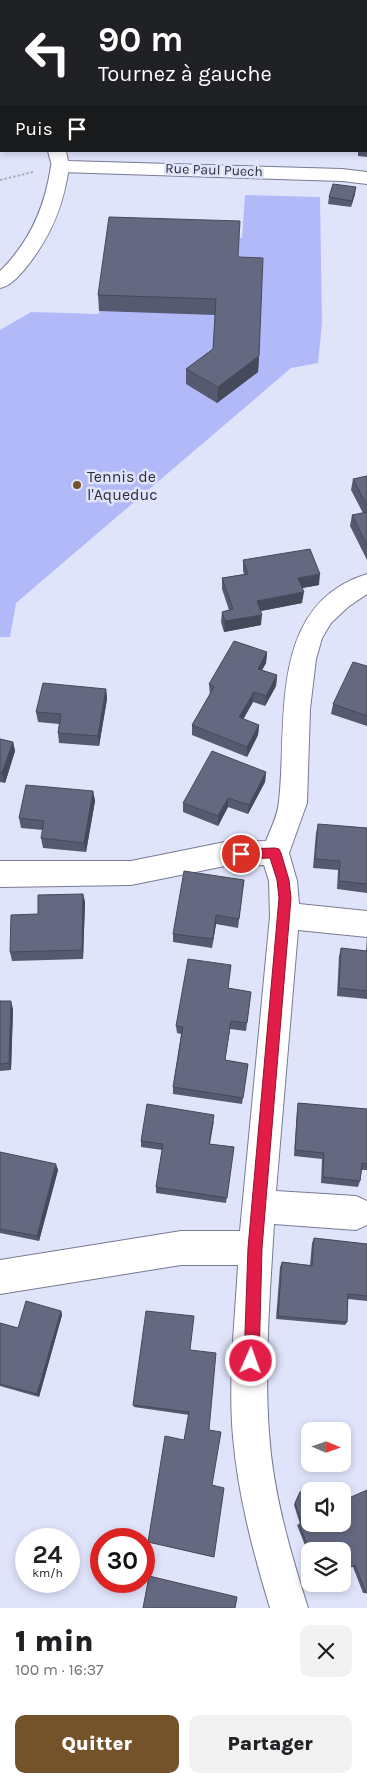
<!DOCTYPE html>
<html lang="fr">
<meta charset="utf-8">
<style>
:root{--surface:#fff;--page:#f2f2f2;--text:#202124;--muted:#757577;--accent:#74522a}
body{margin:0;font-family:Karla,sans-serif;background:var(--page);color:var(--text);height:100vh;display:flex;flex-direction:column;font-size:19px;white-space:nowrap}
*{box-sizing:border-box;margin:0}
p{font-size:16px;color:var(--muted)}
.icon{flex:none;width:28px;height:28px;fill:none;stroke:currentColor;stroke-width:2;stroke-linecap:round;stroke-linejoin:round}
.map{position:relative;height:1608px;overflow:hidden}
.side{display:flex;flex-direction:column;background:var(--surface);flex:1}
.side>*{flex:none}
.hud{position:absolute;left:0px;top:0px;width:368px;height:152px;box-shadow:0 2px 8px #0003;background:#202124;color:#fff;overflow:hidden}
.needle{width:32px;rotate:92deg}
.buttons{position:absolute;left:301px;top:1422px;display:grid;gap:10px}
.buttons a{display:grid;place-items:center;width:50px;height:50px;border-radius:10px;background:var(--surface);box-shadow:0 2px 8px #0003;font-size:25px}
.speed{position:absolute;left:15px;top:1528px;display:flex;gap:10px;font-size:25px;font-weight:700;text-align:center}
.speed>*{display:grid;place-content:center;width:65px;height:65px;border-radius:50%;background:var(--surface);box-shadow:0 2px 8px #0003;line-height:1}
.speed small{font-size:12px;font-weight:400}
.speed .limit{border:8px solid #d22;background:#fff;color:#111}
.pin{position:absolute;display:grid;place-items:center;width:42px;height:42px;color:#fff;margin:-21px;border:2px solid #fff;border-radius:50%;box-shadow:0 1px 5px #0007}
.me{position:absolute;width:55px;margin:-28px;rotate:2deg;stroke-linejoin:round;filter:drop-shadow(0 0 4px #0008)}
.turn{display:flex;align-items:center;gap:18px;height:105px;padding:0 15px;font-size:22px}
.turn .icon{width:65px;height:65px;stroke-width:2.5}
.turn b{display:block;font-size:35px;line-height:42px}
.then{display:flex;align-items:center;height:48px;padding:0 15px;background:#0003;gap:10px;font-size:19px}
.round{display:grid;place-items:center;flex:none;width:52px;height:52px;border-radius:10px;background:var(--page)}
.overview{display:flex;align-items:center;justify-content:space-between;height:85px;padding:0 15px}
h1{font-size:30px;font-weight:800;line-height:38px}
.action{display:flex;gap:10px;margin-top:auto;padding:10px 15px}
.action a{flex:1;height:58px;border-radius:10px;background:var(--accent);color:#fff;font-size:20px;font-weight:800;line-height:58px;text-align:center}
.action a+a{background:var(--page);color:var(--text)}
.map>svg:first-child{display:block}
</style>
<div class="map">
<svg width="367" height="1608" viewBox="0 0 367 1608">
<rect width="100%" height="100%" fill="#e0e4fb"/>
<polygon fill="#b1b9f9" points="245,195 320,197 322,323 318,363 291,368 16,603 10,637 0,637 0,330 31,312 99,314 110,233 242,238"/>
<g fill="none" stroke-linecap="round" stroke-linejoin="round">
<g stroke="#767a93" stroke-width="2">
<g id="lane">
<polygon points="175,0 187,0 188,1 176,1"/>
<polygon points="1,115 1,123 0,124 0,116"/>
</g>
</g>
<g stroke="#767a93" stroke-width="2">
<g id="street">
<rect x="366" y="93" width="1" height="10"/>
<path d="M60 160 67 162 69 166C64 206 50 239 24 270 17 278 10 286 0 288V271C30 242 45 207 51 166L53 162Z"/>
<path d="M367 574V594L348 607 331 623 322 638 316 659 310 709 307 803 289 853 297 881 299 904 367 911V937L298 930 276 1191 356 1196 367 1201V1225L356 1230 274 1224C270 1293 264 1364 269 1433 273 1493 290 1551 308 1608H270C253 1552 238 1495 233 1437 228 1380 235 1321 238 1265H181L0 1294V1260L181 1231H240L270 916 269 881 264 865 225 866 131 885 0 887V861H131L225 842 266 841C271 828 278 815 279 801 288 721 267 605 367 574Z"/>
</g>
</g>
<g stroke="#767a93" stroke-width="2">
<g id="secondary">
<rect x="0" y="47" width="1" height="11"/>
<polygon points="48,151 66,151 68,161 342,169 367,172 367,184 342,181 60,172 53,170"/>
</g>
</g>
<polyline stroke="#a8abbe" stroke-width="2" stroke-dasharray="2.5 2" stroke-linecap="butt" points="0,180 33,172"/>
<use href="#lane" fill="#fff" fill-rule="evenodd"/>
<use href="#street" fill="#fff" fill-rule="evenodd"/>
<use href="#secondary" fill="#fff" fill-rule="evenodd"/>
</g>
<g fill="#56596f">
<polygon points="366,137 367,137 367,157 358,156 358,151 366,151"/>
<polygon points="355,194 351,207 328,204 329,197"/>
<polygon points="238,257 259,356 258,372 217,403 186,384 186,369 213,349 215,315 99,311 98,295"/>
<polygon points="367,476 367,560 350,526 352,515 363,513 351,490 353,479"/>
<polygon points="243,560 319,585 302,588 302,603 260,611 261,625 224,632 221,622 222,612 229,610 222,589 222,578 244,574 243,571"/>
<polygon points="267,652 266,663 262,670 277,675 276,686 265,706 253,702 243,719 259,725 258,735 247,757 192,735 192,725 210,695 209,684"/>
<polygon points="367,666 367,726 331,714 333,704"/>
<polygon points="106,689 107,699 99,746 59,743 58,733 59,724 38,722 36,712"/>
<polygon points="0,739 13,742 15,751 5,783 0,782"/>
<polygon points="266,772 265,782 248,814 228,807 218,826 183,812 183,803"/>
<polygon points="93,791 95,801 86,852 43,848 41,838 43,830 21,828 19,818"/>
<polygon points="318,824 367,828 367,893 337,889 338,870 313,868 316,833"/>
<polygon points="244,880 238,928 216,924 212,948 173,942 173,934"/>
<polygon points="83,894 85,902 83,959 12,961 10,952 38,914"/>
<polygon points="367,936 367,999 337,996 339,956 341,948 366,951"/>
<polygon points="231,965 228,988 251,992 246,1031 230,1029 225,1060 248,1064 242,1104 173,1094 173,1087 181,1034 177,1033 176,1026"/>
<polygon points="0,1001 13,1009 11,1070 0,1071"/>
<polygon points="298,1103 367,1109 367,1170 362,1170 360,1181 358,1187 321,1183 322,1159 294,1156 297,1110"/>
<polygon points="214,1121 210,1144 234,1147 226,1203 156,1193 156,1187 162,1150 141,1147 141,1141"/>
<polygon points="0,1152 58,1170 39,1241 0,1233"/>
<polygon points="314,1238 367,1244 367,1301 348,1299 347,1322 345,1325 276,1319 280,1267 282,1262 310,1265 312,1243"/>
<polygon points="61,1311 62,1315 39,1397 0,1386 0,1323 18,1328"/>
<polygon points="191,1350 209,1430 212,1485 214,1557 148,1542 184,1440 189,1415 134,1407 133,1405"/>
<polygon points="300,1492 342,1524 366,1593 363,1593 353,1567 310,1551 310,1558 297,1525 300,1524 294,1505 299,1494"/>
</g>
<g fill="#46495a">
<polygon points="1,144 1,151 2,151 0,152 0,145"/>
<polygon points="356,187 355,194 351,207 352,201"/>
<polygon points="259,356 258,372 217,403 218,387"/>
<polygon points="320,574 319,585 297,589 298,578"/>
<polygon points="304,592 302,603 256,612 257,601"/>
<polygon points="262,615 261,625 224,632 225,621"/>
<polygon points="267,652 266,663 257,679 258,669"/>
<polygon points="277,675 276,686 265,706 266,696"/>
<polygon points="106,689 107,699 99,746 98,736"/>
<polygon points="254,692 253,702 239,727 239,717"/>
<polygon points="259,725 258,735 247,757 247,747"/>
<polygon points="13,742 15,751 5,783 2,773"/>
<polygon points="266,772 265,782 248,814 249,805"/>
<polygon points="93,791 95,801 86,852 84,843"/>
<polygon points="228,798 228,807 218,826 218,816"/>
<polygon points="83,894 85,902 83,959 82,950"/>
<polygon points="216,915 216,924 212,948 213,939"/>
<polygon points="11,1001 13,1009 11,1070 9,1063"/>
<polygon points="56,1164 58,1170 39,1241 37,1236"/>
<polygon points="61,1311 62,1315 39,1397 37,1394"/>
</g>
<g fill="#646881" stroke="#46495a">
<polygon points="0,130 1,130 1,144 0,145"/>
<rect x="366" y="137" width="1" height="13"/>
<polygon points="333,184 356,187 352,201 329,197"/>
<polygon points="109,217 240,221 238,257 263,258 259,356 218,387 186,369 213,349 216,299 98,295"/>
<polygon points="367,476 367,506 353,479"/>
<polygon points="367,512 367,545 352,515"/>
<polygon points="310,549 320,574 298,578 304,592 257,601 262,615 225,621 222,612 233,609 222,578 248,574 243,560"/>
<polygon points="234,641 267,652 258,669 277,675 266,696 254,692 239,717 259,725 247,747 192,725 214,687 209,684"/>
<polygon points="353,662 367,666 367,716 333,704"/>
<polygon points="43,683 106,689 98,736 58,733 61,714 36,712"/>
<polygon points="0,739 13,742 2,773 0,773"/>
<polygon points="212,751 266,772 249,805 228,798 218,816 183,803"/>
<polygon points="26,785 93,791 84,843 41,838 44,821 19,818"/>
<polygon points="318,824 367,828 367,884 339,881 340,861 315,859"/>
<polygon points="184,871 244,880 239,919 216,915 213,939 173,934"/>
<polygon points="83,894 82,950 10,952 11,915 38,914 38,895"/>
<polygon points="341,948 367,951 367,991 339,988"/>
<polygon points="188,959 231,965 228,988 251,992 247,1023 231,1021 225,1060 248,1064 243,1098 173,1087 183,1027 176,1026"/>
<polygon points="0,1001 11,1001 9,1063 0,1064"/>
<polygon points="298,1103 367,1109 367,1164 362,1163 360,1181 323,1177 324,1153 295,1150"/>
<polygon points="147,1104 214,1115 209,1144 234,1147 227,1198 156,1187 163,1144 141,1141"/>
<polygon points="0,1152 56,1164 37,1236 0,1229"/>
<polygon points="314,1238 367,1244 367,1296 348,1294 347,1322 278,1316 282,1262 312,1266"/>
<polygon points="26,1301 61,1311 37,1394 0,1384 0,1323 18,1328"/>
<polygon points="146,1311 194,1316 190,1350 216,1353 209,1430 221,1432 212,1485 224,1488 214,1557 148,1542 165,1436 184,1440 189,1412 133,1405"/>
<polygon points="317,1484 330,1491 310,1491 310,1524 342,1524 342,1501 367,1490 367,1593 366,1593 355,1565 342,1571 342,1551 310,1551 310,1552 299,1524 302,1523 295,1503 300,1492"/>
<polygon points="149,1576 237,1597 235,1608 143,1608"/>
</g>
<polygon fill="#e11d48" stroke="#92132f" points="275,848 279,849 281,853 289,880 291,898 262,1248 259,1361 256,1366 251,1368 246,1366 244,1361 248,1248 279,898 277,880 270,858 241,859 237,857 235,854 237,850 241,849"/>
<circle fill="#74522a" stroke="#e0e4fb" stroke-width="2" cx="77" cy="485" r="5"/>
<g text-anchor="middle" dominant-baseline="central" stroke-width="5" stroke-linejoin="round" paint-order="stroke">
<g font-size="14" fill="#2d2f3a" stroke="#e0e4fb">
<text transform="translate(214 170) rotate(2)">Rue Paul Puech</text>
</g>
<g font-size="16" fill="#2d2f3a" stroke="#e0e4fb" text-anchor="start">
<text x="87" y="476">Tennis de<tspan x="87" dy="18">l'Aqueduc</tspan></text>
</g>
</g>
</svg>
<div class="buttons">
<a><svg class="needle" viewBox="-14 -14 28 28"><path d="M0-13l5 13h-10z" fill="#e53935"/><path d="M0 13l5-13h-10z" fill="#757577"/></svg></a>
<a><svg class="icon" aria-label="sound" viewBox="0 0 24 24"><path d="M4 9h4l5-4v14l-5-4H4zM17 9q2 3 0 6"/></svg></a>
<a><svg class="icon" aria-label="layers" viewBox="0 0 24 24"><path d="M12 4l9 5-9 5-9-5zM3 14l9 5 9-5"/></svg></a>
</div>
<div class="speed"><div>24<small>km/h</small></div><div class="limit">30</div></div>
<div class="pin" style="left:241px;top:854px;background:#d93025"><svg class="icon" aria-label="arrive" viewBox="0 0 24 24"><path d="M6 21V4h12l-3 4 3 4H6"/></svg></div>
<svg class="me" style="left:251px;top:1361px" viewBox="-20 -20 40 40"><circle r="17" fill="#e11d48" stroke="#fff" stroke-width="3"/><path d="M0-11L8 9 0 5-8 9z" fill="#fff"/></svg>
<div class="hud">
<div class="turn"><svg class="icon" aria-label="left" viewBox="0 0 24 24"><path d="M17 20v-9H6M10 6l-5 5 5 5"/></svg><div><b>90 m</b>Tournez à gauche</div></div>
<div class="then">Puis<svg class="icon" aria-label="arrive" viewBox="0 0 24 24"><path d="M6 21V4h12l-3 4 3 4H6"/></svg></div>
</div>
</div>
<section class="side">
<div class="overview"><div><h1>1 min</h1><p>100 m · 16:37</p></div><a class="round"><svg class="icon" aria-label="close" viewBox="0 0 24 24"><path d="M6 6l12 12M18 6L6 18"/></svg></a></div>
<div class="action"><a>Quitter</a><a>Partager</a></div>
</section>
